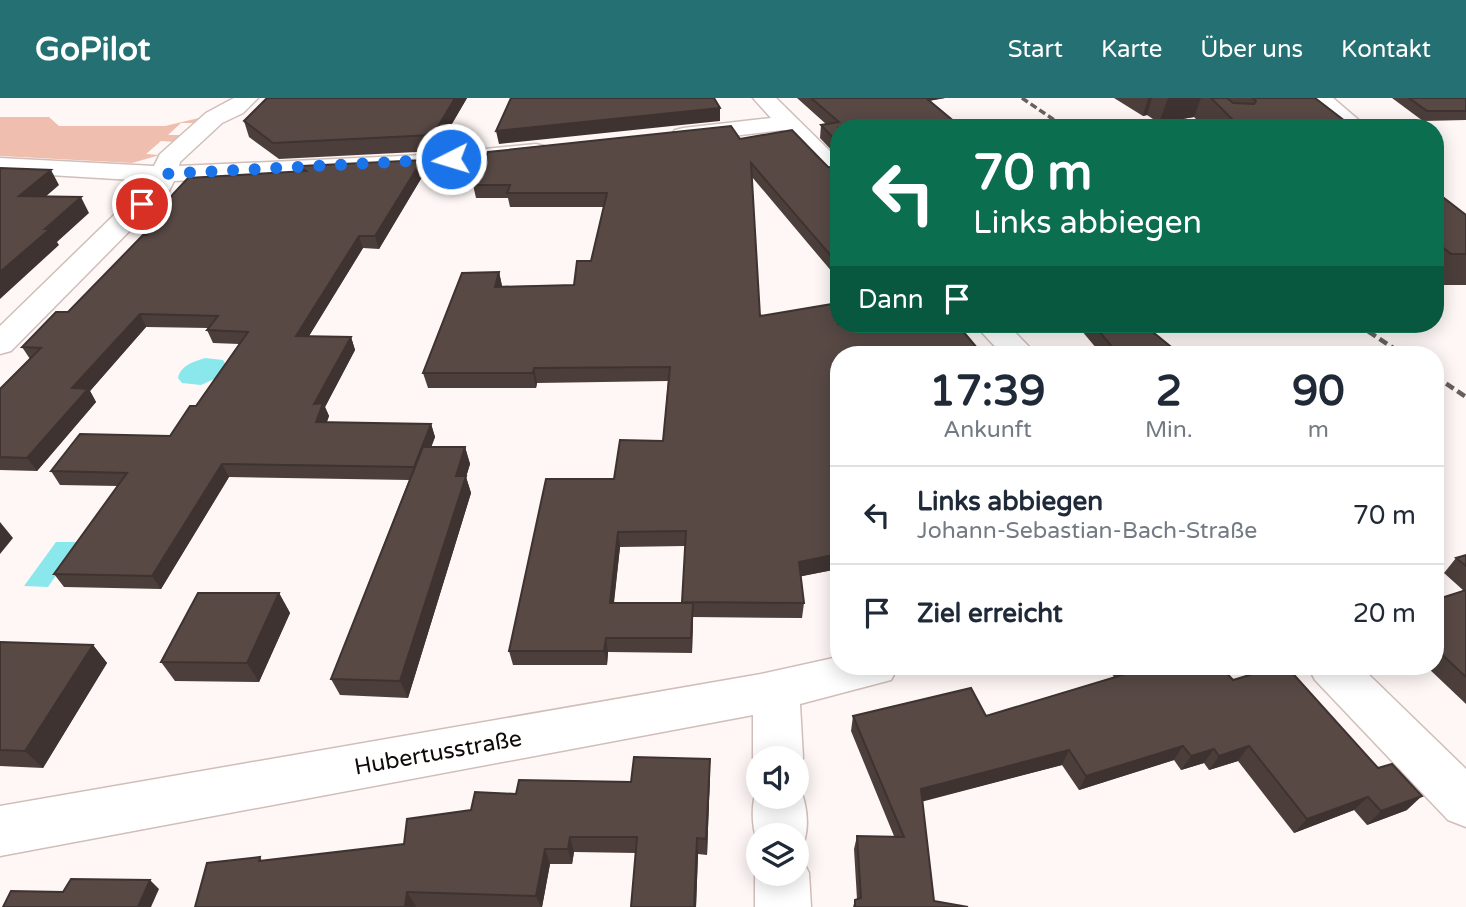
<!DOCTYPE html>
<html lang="de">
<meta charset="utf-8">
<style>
:root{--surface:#fff;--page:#f6f6f7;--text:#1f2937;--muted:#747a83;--line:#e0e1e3;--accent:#247073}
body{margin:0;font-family:"Varela Round",sans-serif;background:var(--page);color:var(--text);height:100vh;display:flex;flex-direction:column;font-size:26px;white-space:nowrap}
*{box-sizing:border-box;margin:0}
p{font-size:23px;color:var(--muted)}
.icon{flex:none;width:38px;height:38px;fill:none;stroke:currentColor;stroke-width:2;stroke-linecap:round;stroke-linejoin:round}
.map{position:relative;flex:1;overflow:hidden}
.details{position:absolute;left:830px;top:248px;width:614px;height:329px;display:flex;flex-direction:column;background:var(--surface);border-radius:28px;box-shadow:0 4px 18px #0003}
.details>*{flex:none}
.guide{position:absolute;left:830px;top:21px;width:614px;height:214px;border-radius:28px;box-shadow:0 4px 18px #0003;background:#0b6e4f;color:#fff;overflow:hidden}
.fabs{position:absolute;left:746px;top:648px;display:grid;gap:14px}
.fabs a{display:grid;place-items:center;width:63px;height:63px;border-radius:50%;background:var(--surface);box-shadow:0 4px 18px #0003;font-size:35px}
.pin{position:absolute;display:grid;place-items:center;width:60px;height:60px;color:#fff;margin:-30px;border:4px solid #fff;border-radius:50%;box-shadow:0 2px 7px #0007}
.me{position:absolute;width:77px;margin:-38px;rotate:265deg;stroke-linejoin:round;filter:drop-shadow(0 0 5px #0008)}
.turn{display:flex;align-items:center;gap:24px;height:147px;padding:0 28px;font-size:32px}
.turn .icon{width:91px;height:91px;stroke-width:2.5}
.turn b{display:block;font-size:49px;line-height:60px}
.then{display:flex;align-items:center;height:66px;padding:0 28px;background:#0003;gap:14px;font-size:26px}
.eta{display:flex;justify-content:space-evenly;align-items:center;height:119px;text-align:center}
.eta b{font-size:42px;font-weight:700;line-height:49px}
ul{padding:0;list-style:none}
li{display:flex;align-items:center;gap:21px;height:98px;padding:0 28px;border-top:2px solid var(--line)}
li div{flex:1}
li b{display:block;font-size:26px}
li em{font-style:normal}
header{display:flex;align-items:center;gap:42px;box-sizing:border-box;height:98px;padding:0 35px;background:var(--accent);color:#fff}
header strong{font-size:33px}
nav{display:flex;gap:38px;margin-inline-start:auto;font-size:24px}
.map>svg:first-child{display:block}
</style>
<header>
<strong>GoPilot</strong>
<nav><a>Start</a><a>Karte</a><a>Über uns</a><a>Kontakt</a></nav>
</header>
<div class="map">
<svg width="1466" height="809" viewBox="0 0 1466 809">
<rect width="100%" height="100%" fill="#fef7f5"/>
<polygon fill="#f0beaf" points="0,19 49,19 59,28 165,28 203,19 196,25 181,25 168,37 183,37 175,44 161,43 146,56 160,57 132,65 0,58"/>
<g fill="#8ae8ed">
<path d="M205 260 223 262 226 267 221 278 201 287 182 285 178 280C181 267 193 264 205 260Z"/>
<polygon points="56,444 79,444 48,489 24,488"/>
</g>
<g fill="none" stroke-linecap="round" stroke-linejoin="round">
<g stroke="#d0beb9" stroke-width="3">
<g id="street">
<polygon points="234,0 258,0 243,15 222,25 180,64 179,68 424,57 536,46 544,48 548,53 544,58 536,60 424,71 174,83 169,93 11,253 0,256 0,228 149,83 0,74 0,60 154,68 160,56 206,15"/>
<polygon points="753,0 776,0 838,61 838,82 829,80 783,32 683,44 675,42 671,37 675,32 683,30 771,20"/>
<polygon points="1309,0 1333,0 1368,30 1343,30"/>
<polygon points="974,226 1007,226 1037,257 1003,257"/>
<polygon points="838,559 838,569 898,569 891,582 800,606 803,660 796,674 796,660 758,660 758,669 753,660 753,617 0,758 0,708 761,576"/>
<polygon points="1308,569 1361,569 1466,671 1466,729 1448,722 1315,582"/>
<path d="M797 681C807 705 812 733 799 755L809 775 811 809H755V775L758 769V775H796V737H758V744C751 729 751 703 758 689V698H796Z"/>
</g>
</g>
<use href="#street" fill="#fff" fill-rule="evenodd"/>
<polyline stroke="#67605e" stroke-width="3.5" stroke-dasharray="7 3.5" stroke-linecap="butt" points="1022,0 1066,30"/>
<g stroke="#67605e" stroke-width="4.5" stroke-dasharray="9 4.5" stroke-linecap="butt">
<polyline points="1357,226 1404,257"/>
<polyline points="1435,278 1466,299"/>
</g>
</g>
<g fill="#4c3f3b" fill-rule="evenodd">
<polygon points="467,0 436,53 279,61 249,39 244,23"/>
<polygon points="797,0 945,0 929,3 838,30 838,59 820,40 821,27 826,26"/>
<polygon points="1114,0 1315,0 1354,30 1205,30 1194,19 1159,25 1147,17 1143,18"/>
<polygon points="1392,0 1466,0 1466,22 1423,23"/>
<path d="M740 41 838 71V181L752 79 760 218 838 257V471L801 478 804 505 802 520 693 519 692 555 608 554 607 567H513L509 553 614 381 663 343 668 283 537 285 536 290H428L423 275 499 174 502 188 574 187 591 163 604 109H510L508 100H476L473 87ZM685 448 682 505H614L620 449Z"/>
<polygon points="299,68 425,74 379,151 363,150 309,238 351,239 355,252 325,309 329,318 327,324 431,326 435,339 431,349 465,349 470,366 466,379 471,395 408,600 340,597 331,581 409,382 229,379 161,491 64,489 54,476 118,388 60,387 51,373 170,338 196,308 239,246 213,245 207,232 208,230 146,229 90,293 96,304 37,373 0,372 0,291 30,261 22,249 68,214 147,137 301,73"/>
<polygon points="1435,93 1466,117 1466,187 1435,187"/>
<polygon points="1076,226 1213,226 1152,233 1181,257 1102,257"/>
<polygon points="1466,457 1466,606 1427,569 1435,569 1435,502 1464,493 1444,475 1456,460"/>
<polygon points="279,495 290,515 259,584 175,583 161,564"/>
<polygon points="0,544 93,547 107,565 43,670 0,668"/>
<polygon points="1109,569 1221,569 1233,582 1407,712 1367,727 1354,712 1294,735 1238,663 1209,672 1204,665 1181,672 1174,662 1079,692 1062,667 922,703 934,803 968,809 853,809 855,802 857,801 854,751 857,738 894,738 851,633 853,618 986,618 1114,579 1108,571"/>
<polygon points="710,661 710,677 707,757 698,756 696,809 631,809 636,755 574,754 572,766 550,766 542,809 195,809 260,759 262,763 404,746 471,712 516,696 631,684"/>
</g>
<g fill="#3e3330">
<polygon points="455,0 467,0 436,53 433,37"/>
<polygon points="916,0 945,0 915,5"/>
<polygon points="1148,0 1152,0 1147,17 1143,18"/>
<polygon points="1168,0 1201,0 1194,19 1159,25"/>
<polygon points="720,10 720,23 499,46 496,33"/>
<polygon points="422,62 425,74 379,151 375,138"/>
<polygon points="51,72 59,87 28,114 19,98"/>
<polygon points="81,99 89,115 57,144 59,147 0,201 0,174 45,131"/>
<polygon points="359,138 363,150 301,251 296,238"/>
<polygon points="499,174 502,188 495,189"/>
<polygon points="140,216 146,229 90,293 96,304 37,373 27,360 72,290"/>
<polygon points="351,239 355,252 325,309 329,318 321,337 316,324 314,306"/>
<polygon points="534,270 537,285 536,290 533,275"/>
<polygon points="431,326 435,339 419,382 414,369"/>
<polygon points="465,349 470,366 466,379 471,395 408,600 400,583 456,378"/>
<polygon points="222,366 229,379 161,491 152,478"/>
<polygon points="0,424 13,440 0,456"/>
<polygon points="618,434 620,449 612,519 610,505"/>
<polygon points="838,456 838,471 798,479 799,464"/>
<polygon points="279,495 290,515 259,584 247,565"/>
<polygon points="693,505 693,520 692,555 691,540"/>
<polygon points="606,540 608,554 607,567 604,553"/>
<polygon points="93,547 107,565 43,670 25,653"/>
<polygon points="1183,648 1174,662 1079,692 1086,678"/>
<polygon points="1249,648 1238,663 1209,672 1219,658"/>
<polygon points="1214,651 1204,665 1181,672 1191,658"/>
<polygon points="1069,652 1062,667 917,705 921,691"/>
<polygon points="710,661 710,677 707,757 706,741"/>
<polygon points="1422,698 1407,712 1367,727 1381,713"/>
<polygon points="1368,699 1354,712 1294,735 1307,721"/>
<polygon points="570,739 574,754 572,766 568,751"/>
<polygon points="697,740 698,756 696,809 694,809"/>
<polygon points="545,751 550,766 542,809 541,809 536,798"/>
<polygon points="150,782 159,791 151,809 138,809"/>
<polygon points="407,794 416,808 416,809 405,809"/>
</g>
<g fill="#584945" stroke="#3e3330" stroke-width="2">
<polygon points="267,0 455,0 433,37 273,45 244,23"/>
<polygon points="511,0 714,0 720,10 496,33"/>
<polygon points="811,0 926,0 962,30 838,30 838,45 821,27 839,24"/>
<polygon points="1211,0 1227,0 1233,5 1254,6 1256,3 1252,0 1315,0 1354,30 1241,30"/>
<polygon points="1409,0 1466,0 1466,13 1427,13"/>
<polygon points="731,28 740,41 792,32 828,69 838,71 838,166 751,65 760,218 838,205 838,226 957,226 983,257 838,257 838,456 799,464 804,505 682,504 686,433 618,434 610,505 693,505 691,540 606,540 604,553 509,553 546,381 614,381 620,342 663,343 670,269 534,270 533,275 423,275 462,175 499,174 495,189 574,187 577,163 591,163 607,95 507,95 510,87 473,87 488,54"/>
<polygon points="422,62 375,138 359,138 296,238 351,239 314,306 323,305 316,324 431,326 414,369 222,366 152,478 54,476 127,375 51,373 80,336 170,338 190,308 196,308 248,234 207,232 218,218 140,216 72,290 88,291 27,360 0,359 0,291 41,250 22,249 56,214 68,214 143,137 147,137 173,96 188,80 306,73 299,68"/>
<polygon points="0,70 51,72 19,98 81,99 45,131 50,131 0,174"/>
<polygon points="1435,93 1466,117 1466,156 1451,156 1435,143"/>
<polygon points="1093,226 1143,226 1181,257 1113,257 1118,256"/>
<polygon points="423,349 465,349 456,378 466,378 400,583 331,581"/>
<polygon points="1466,457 1466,468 1456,460"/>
<polygon points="1466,492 1466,579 1435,550 1435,502"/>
<polygon points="198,495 279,495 247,565 161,564"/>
<polygon points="0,544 93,547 25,653 0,652"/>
<polygon points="1125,569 1221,569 1233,582 1276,569 1287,569 1378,670 1392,666 1422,698 1381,713 1368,699 1307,721 1249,648 1219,658 1214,651 1191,658 1183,648 1086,678 1069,652 921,691 934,803 968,809 855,809 855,802 861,800 857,738 904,739 853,618 971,590 986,618 1129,575"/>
<polygon points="634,659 710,661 706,741 697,740 694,809 631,809 637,739 570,739 568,751 545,751 536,798 407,794 405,809 195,809 207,765 260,759 259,763 404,746 407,721 471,712 475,694 516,696 519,682 631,684"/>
<polygon points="71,781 150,782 138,809 3,809 11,793 63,794"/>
</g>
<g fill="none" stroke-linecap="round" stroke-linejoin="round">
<polyline stroke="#1a73e8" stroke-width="12" stroke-dasharray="0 21.6" points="142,106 160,88 163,76 451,61"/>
</g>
<g text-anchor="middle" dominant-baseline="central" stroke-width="7" stroke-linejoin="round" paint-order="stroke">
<g font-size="23" fill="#100a08" stroke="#fff">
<text transform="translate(438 655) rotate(-10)">Hubertusstraße</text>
</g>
</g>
</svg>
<div class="fabs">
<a><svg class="icon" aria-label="sound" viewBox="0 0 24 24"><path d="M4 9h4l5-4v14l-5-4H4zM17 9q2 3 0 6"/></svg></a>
<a><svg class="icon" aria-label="layers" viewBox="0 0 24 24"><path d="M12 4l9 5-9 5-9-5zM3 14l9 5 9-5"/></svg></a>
</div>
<div class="pin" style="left:142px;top:106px;background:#d93025"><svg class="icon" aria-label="arrive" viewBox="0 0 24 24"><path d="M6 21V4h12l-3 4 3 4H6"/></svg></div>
<svg class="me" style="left:451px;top:61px" viewBox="-20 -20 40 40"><circle r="17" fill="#1a73e8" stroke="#fff" stroke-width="3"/><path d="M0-11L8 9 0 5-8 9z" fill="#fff"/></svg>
<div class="guide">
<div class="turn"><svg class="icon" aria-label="left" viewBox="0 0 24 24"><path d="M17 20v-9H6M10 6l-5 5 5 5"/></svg><div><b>70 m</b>Links abbiegen</div></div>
<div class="then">Dann<svg class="icon" aria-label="arrive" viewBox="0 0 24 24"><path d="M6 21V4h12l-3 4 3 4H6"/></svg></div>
</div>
<section class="details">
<div class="eta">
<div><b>17:39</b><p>Ankunft</p></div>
<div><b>2</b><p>Min.</p></div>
<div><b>90</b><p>m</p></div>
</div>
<ul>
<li><svg class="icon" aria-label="left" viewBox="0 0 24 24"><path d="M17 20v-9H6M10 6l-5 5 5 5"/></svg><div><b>Links abbiegen</b><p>Johann-Sebastian-Bach-Straße</p></div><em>70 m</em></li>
<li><svg class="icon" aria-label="arrive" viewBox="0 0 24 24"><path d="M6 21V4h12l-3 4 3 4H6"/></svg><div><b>Ziel erreicht</b></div><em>20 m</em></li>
</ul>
</section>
</div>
